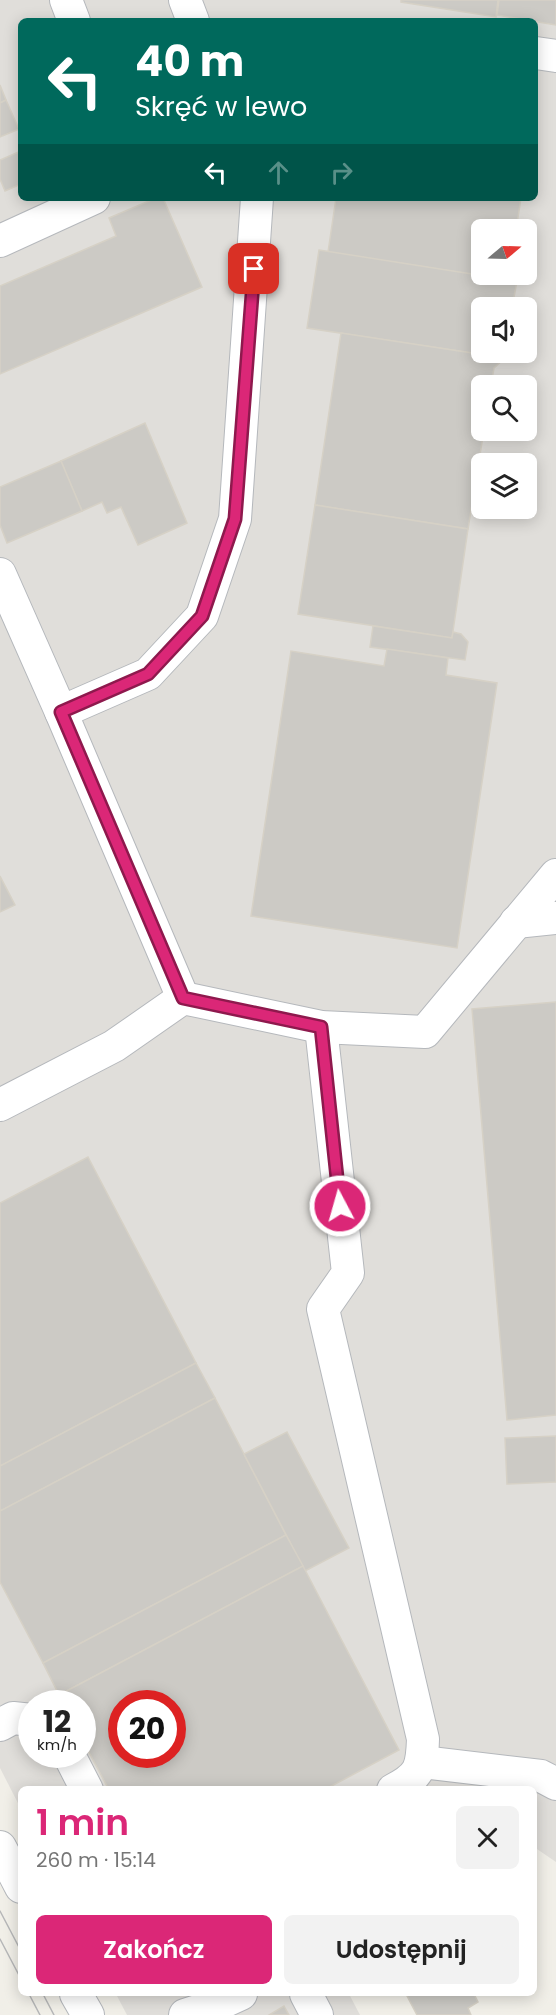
<!DOCTYPE html>
<html lang="pl">
<meta charset="utf-8">
<style>
:root{--surface:#fff;--page:#f2f2f2;--text:#222;--muted:#767676;--accent:#db2777}
body{margin:0;font-family:Poppins,sans-serif;background:var(--page);color:var(--text);height:100vh;display:flex;flex-direction:column;font-size:22px;white-space:nowrap}
*{box-sizing:border-box;margin:0}
p{font-size:20px;color:var(--muted)}
.icon{flex:none;width:33px;height:33px;fill:none;stroke:currentColor;stroke-width:2;stroke-linecap:round;stroke-linejoin:round}
.map{position:relative;flex:1;overflow:hidden}
.details{position:absolute;left:18px;top:1786px;width:519px;height:210px;display:flex;flex-direction:column;background:var(--surface);border-radius:9px;box-shadow:0 3px 15px #0003}
.details>*{flex:none}
.top-card{position:absolute;left:18px;top:18px;width:520px;height:183px;border-radius:9px;box-shadow:0 3px 15px #0003;background:#00695c;color:#fff;overflow:hidden}
.needle{width:39px;rotate:71deg}
.tools{position:absolute;left:471px;top:219px;display:grid;gap:12px}
.tools a{display:grid;place-items:center;width:66px;height:66px;border-radius:9px;background:var(--surface);box-shadow:0 3px 15px #0003;font-size:30px}
.speed{position:absolute;left:18px;top:1690px;display:flex;gap:12px;font-size:30px;font-weight:700;text-align:center}
.speed>*{display:grid;place-content:center;width:78px;height:78px;border-radius:50%;background:var(--surface);box-shadow:0 3px 15px #0003;line-height:1}
.speed small{font-size:15px;font-weight:400}
.speed .limit{border:9px solid #d22;background:#fff;color:#111}
.pin{position:absolute;display:grid;place-items:center;width:51px;height:51px;color:#fff;margin:-26px;border-radius:12px;box-shadow:0 3px 9px #0006}
.me{position:absolute;width:66px;margin:-33px;rotate:354deg;stroke-linejoin:round;filter:drop-shadow(0 0 4px #0008)}
.turn{display:flex;align-items:center;gap:21px;height:126px;padding:0 18px;font-size:27px}
.turn .icon{width:78px;height:78px;stroke-width:2.5}
.turn b{display:block;font-size:42px;line-height:51px}
.lanes{display:flex;align-items:center;height:57px;padding:0 18px;background:#0003;justify-content:center;gap:30px;direction:ltr}
.lanes .off{opacity:.35}
.round{display:grid;place-items:center;flex:none;width:63px;height:63px;border-radius:9px;background:var(--page)}
.overview{display:flex;align-items:center;justify-content:space-between;height:102px;padding:0 18px}
h1{font-size:36px;font-weight:600;line-height:45px;color:var(--accent)}
.button{display:flex;gap:12px;margin-top:auto;padding:12px 18px}
.button a{flex:1;height:69px;border-radius:9px;background:var(--accent);color:#fff;font-size:24px;font-weight:600;line-height:69px;text-align:center}
.button a+a{background:var(--page);color:var(--text)}
.map>svg:first-child{display:block}
</style>
<div class="map">
<svg width="556" height="2015" viewBox="0 0 556 2015">
<rect width="100%" height="100%" fill="#f1efe8"/>
<g fill="#e0deda" fill-rule="evenodd">
<path d="M0 0H556V1862L534 1847V1790H21V1809L0 1768ZM21 21H536V198H21ZM482 230H526V274H482ZM482 308H526V352H482ZM482 386H526V430H482ZM482 464H526V508H482ZM32 1704H82V1755H32ZM122 1704H172V1755H122Z"/>
<polygon points="116,1994 349,1994 360,2015 127,2015"/>
</g>
<g fill="#cccac5" stroke="#d6d1c6" stroke-width="1.5" fill-rule="evenodd">
<polygon points="401,0 498,0 496,17 401,2"/>
<polygon points="499,0 556,0 556,25 497,15"/>
<polygon points="0,85 6,100 0,103"/>
<polygon points="6,100 19,129 0,137 0,103"/>
<polygon points="21,151 21,184 5,191 0,179 0,160"/>
<polygon points="156,198 163,198 202,287 0,374 0,286 116,236 109,218"/>
<polygon points="336,198 521,198 516,230 482,230 482,274 509,274 509,280 328,252"/>
<polygon points="319,250 517,281 512,308 482,308 482,352 505,352 505,358 307,328"/>
<polygon points="341,333 505,358 494,368 491,386 482,386 482,430 484,430 468,529 315,505"/>
<polygon points="145,423 187,523 138,545 121,507 107,513 102,502 82,511 61,461"/>
<polygon points="61,461 82,511 7,543 0,525 0,487"/>
<polygon points="315,505 468,529 452,638 298,614"/>
<polygon points="373,626 452,638 453,632 461,634 468,642 465,660 370,647"/>
<polygon points="387,649 448,658 446,675 497,683 457,948 251,916 291,651 384,666"/>
<polygon points="0,876 15,905 0,912"/>
<polygon points="556,1002 556,1415 507,1420 472,1009"/>
<polygon points="88,1157 196,1363 0,1466 0,1203"/>
<polygon points="196,1363 215,1398 0,1511 0,1466"/>
<polygon points="215,1398 286,1535 43,1663 0,1582 0,1511"/>
<polygon points="287,1432 349,1548 305,1571 244,1454"/>
<polygon points="556,1436 556,1482 507,1484 505,1438"/>
<polygon points="286,1535 303,1566 59,1695 43,1663"/>
<path d="M303 1566 399 1750 324 1790H109L82 1739V1704H64L59 1695ZM122 1704H172V1755H122Z"/>
<polygon points="406,1994 474,1994 478,2002 468,2008 471,2015 417,2015"/>
<polygon points="284,2006 289,2015 269,2015"/>
</g>
<g fill="none" stroke-linecap="round" stroke-linejoin="round">
<g stroke="#b5b8bc" stroke-width="34">
<g id="minor">
<polyline points="66,0 74,21"/>
<polyline points="185,0 193,21"/>
<polyline points="536,53 556,56"/>
<polyline points="0,241 94,198"/>
<polyline points="0,574 61,712"/>
<polyline points="516,922 556,918"/>
<polyline points="183,998 61,712 148,674 202,616 235,519 257,198"/>
<path d="M321 1027 348 1273 323 1309 423 1739C422 1768 420 1776 393 1790"/>
<polyline points="0,1105 114,1046 183,998 321,1027 425,1032 556,875"/>
<polyline points="0,1725 13,1718 32,1720"/>
<polyline points="69,1755 87,1790"/>
<polyline points="422,1762 541,1776 556,1784"/>
<polyline points="0,1847 21,1887"/>
<polyline points="76,1994 88,2015"/>
<polyline points="306,1994 317,2015"/>
<polyline points="185,2015 219,2004 241,1994"/>
</g>
</g>
<use href="#minor" stroke="#fff" stroke-width="32"/>
<g stroke="#b6b7b8" stroke-width="1.5">
<polyline points="0,1911 21,1951"/>
<polyline points="0,1939 21,1979"/>
<polyline points="29,1994 40,2015"/>
<polyline points="43,1994 54,2015"/>
</g>
</g>
<g fill="none" stroke-linecap="round" stroke-linejoin="round">
<g stroke="#8e194d" stroke-width="15">
<polyline id="route" points="254,269 235,519 202,616 148,674 61,712 183,998 321,1027 340,1206"/>
</g>
<use href="#route" stroke="#db2777" stroke-width="10"/>
</g>
</svg>
<div class="tools">
<a><svg class="needle" viewBox="-14 -14 28 28"><path d="M0-13l5 13h-10z" fill="#e53935"/><path d="M0 13l5-13h-10z" fill="#767676"/></svg></a>
<a><svg class="icon" aria-label="sound" viewBox="0 0 24 24"><path d="M4 9h4l5-4v14l-5-4H4zM17 9q2 3 0 6"/></svg></a>
<a><svg class="icon" aria-label="search" viewBox="0 0 24 24"><circle cx="10" cy="10" r="6"/><path d="M15 15l6 6"/></svg></a>
<a><svg class="icon" aria-label="layers" viewBox="0 0 24 24"><path d="M12 4l9 5-9 5-9-5zM3 14l9 5 9-5"/></svg></a>
</div>
<div class="speed"><div>12<small>km/h</small></div><div class="limit">20</div></div>
<div class="pin" style="left:254px;top:269px;background:#d93025"><svg class="icon" aria-label="arrive" viewBox="0 0 24 24"><path d="M6 21V4h12l-3 4 3 4H6"/></svg></div>
<svg class="me" style="left:340px;top:1206px" viewBox="-20 -20 40 40"><circle r="17" fill="#db2777" stroke="#fff" stroke-width="3"/><path d="M0-11L8 9 0 5-8 9z" fill="#fff"/></svg>
<div class="top-card">
<div class="turn"><svg class="icon" aria-label="left" viewBox="0 0 24 24"><path d="M17 20v-9H6M10 6l-5 5 5 5"/></svg><div><b>40 m</b>Skręć w lewo</div></div>
<div class="lanes"><svg class="icon" aria-label="left" viewBox="0 0 24 24"><path d="M17 20v-9H6M10 6l-5 5 5 5"/></svg><svg class="icon off" aria-label="ahead" viewBox="0 0 24 24"><path d="M12 20V5M6 11l6-6 6 6"/></svg><svg class="icon off" aria-label="right" viewBox="0 0 24 24"><path d="M7 20v-9h11M14 6l5 5-5 5"/></svg></div>
</div>
<section class="details">
<div class="overview"><div><h1>1 min</h1><p>260 m · 15:14</p></div><a class="round"><svg class="icon" aria-label="close" viewBox="0 0 24 24"><path d="M6 6l12 12M18 6L6 18"/></svg></a></div>
<div class="button"><a>Zakończ</a><a>Udostępnij</a></div>
</section>
</div>
